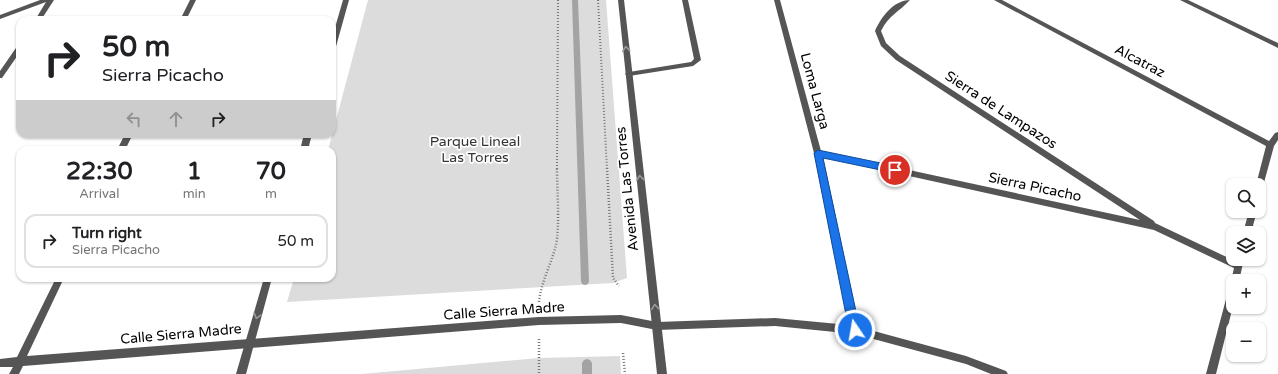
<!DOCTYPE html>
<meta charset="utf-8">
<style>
:root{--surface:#fff;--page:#f6f6f6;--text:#202124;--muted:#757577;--line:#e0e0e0}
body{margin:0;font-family:"Varela Round",sans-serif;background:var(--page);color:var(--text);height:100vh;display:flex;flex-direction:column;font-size:15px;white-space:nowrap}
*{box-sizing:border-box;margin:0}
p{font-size:13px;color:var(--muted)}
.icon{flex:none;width:22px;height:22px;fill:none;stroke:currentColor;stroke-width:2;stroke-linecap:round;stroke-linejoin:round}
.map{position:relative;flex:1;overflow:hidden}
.panel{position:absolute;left:16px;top:146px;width:320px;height:136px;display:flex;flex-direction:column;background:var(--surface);border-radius:12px;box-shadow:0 1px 3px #0004}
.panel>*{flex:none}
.top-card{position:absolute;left:16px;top:16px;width:320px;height:122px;border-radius:12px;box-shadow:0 1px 3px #0004;background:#fff;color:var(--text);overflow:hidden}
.controls{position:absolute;left:1226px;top:178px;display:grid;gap:8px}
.controls a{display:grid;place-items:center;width:40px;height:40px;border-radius:8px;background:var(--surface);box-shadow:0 1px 3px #0004;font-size:20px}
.pin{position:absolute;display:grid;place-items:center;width:34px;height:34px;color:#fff;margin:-17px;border:2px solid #fff;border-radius:50%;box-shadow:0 1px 4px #0007}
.me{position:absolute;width:44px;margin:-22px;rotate:348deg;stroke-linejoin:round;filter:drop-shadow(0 0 3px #0008)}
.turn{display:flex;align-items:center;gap:14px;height:84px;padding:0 20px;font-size:18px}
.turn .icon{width:52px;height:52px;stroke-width:2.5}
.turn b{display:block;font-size:28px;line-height:34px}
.lanes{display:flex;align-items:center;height:38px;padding:0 20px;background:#0003;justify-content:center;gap:20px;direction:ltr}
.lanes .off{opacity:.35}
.eta{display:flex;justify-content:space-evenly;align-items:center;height:68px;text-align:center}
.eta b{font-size:24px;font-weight:700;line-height:28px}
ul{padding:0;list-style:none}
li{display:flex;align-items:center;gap:12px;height:54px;margin:0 8px 6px;padding:0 12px;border:2px solid var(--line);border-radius:12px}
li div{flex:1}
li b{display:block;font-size:15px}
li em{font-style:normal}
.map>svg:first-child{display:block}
</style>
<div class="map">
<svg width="1278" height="374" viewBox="0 0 1278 374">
<rect width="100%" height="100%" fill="#fff"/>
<g fill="#dcdcdc">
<polygon points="368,0 606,0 627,278 613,283 287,302 294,278 332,278 332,150 328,150"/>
<polygon points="620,356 621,374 362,374 539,358"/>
</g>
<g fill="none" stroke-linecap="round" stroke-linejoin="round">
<g fill="#a3a3a3" fill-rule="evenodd">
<polygon points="572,0 578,0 589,281 588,284 585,285 582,284 581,281"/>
<polygon points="587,359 590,360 592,363 592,374 582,374 582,363 584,360"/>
</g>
<g stroke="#777" stroke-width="2" stroke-dasharray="1 2" stroke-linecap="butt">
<polyline points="598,0 607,169"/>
<polyline points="557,169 558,0"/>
</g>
<g stroke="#777" stroke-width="2.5" stroke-dasharray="1 2" stroke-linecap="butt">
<polyline points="607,168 613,278 619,286"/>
<path d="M539 302C541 282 551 265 556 245 560 225 557 190 557 168"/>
<polyline points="539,339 539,374"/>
<polyline points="623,353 625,374"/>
</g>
<polygon fill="#555" fill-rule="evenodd" points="682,0 688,0 701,60 693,66 629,76 627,76 625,74 627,72 629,72 691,62 694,59"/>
<g fill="#555" fill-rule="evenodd">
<polygon points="40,0 54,0 41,20 35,20 46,2 0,19 0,15"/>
<polygon points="190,0 196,0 186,20 180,20"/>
<path d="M774 0H780L821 151 1140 220 896 60 881 46 875 31C881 17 894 0 910 0 899 12 889 15 881 31L886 43 900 56 1154 221 1155 223 1235 261 1236 259H1244L1239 281H1233V306L1216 374H1206L1229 288 1230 285 1233 284 1231 281 1234 268 1154 230 823 157 859 327 966 356 1006 371 1008 374H991L966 364 855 334 775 326 657 330 621 323 539 325 23 366 19 374H9L13 367H0V359L17 357 56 278H64L27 356 539 317 621 315 657 322 775 318 849 325 814 153Z"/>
<polygon points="994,0 1002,0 1269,141 1275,133 1278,132 1278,140 1274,146 1262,190 1259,191 1259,185 1256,185 1266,146"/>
<polygon points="1180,0 1188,0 1278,43 1278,48"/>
<polygon points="18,45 20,45 20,52 2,78 0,78 0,71"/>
<polygon points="125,134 133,134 125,150 117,150"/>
<polygon points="1249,211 1257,211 1251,233 1243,233"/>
</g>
<g fill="#555" fill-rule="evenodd">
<polygon points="343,0 349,0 335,50 332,52 332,38"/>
<polygon points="618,0 624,0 667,374 657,374"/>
<polygon points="304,134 312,134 308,150 300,150"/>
<polygon points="264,278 272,278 246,374 236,374"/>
</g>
</g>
<defs><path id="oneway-chevron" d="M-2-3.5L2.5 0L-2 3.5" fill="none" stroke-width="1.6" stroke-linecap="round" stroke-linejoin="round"/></defs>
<g stroke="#999">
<use href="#oneway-chevron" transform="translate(626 49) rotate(-96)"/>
<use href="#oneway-chevron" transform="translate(640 178) rotate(-96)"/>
<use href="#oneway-chevron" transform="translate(655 307) rotate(-96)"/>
<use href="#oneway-chevron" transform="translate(257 316) rotate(106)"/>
</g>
<polygon fill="#1a73e8" stroke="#114b97" points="818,150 895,166 899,170 895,173 823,158 860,330 858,334 855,335 851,334 849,330 814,153"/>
<g text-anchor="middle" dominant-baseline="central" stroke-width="3.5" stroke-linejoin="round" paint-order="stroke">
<g font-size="14" fill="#000" stroke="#fff">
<text transform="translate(1140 61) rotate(28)">Alcatraz</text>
<text transform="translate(815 91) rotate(75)">Loma Larga</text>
<text transform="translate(1001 110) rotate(33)">Sierra de Lampazos</text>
<text transform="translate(1035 187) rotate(12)">Sierra Picacho</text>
<text transform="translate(627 189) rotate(-96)">Avenida Las Torres</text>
<text transform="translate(504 311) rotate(-4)">Calle Sierra Madre</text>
<text transform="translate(181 334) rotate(-5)">Calle Sierra Madre</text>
</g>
<g font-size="14" fill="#333" stroke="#fff">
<text x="475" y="141">Parque Lineal<tspan x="475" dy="16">Las Torres</tspan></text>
</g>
</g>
</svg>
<div class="controls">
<a><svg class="icon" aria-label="search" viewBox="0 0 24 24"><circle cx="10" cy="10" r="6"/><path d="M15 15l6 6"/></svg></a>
<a><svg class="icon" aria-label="layers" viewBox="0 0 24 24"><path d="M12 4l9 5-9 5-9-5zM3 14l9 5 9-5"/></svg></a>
<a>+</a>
<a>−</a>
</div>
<div class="pin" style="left:895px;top:170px;background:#d93025"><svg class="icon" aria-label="arrive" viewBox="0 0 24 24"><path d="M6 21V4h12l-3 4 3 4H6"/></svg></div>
<svg class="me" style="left:855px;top:330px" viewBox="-20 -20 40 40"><circle r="17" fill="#1a73e8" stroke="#fff" stroke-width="3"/><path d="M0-11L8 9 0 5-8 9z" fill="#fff"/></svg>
<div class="top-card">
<div class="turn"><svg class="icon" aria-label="right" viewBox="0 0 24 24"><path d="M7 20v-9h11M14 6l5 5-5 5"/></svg><div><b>50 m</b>Sierra Picacho</div></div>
<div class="lanes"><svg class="icon off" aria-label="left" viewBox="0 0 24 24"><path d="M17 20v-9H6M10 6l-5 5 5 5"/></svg><svg class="icon off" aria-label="ahead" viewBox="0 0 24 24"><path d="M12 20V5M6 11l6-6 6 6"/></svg><svg class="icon" aria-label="right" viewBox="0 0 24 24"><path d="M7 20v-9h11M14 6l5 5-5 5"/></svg></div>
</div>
<section class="panel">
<div class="eta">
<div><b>22:30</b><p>Arrival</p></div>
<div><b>1</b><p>min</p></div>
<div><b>70</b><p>m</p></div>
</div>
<ul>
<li><svg class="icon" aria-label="right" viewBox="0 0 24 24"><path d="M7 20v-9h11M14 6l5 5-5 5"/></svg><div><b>Turn right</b><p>Sierra Picacho</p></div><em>50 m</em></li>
</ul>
</section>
</div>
